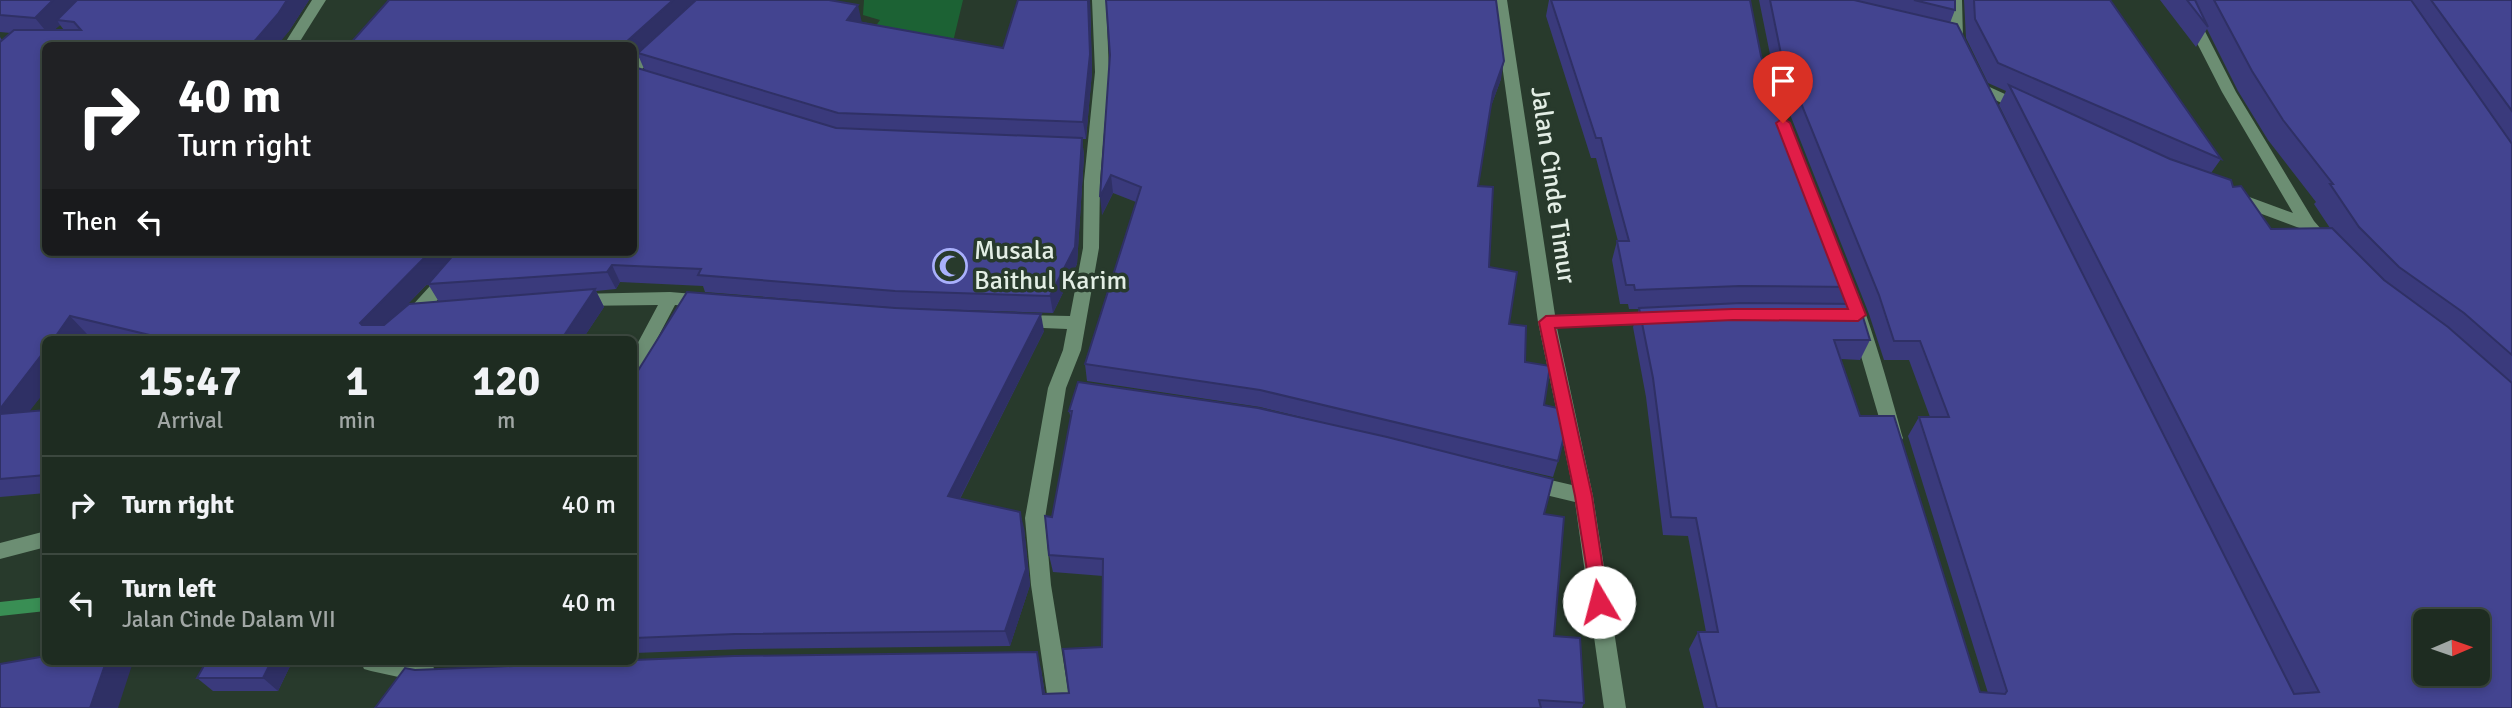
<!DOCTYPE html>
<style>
:root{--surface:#1e2c21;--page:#2b382e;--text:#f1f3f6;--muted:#a1a7a5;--line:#3c483f}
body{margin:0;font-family:Signika,sans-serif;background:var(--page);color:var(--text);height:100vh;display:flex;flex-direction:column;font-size:26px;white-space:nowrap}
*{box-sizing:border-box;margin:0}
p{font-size:23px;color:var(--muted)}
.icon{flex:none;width:38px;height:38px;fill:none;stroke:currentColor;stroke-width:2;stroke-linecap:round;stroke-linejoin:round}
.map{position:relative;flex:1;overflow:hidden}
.drawer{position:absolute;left:42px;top:336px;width:595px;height:329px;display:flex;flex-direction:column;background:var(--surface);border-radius:10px;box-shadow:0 4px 10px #0003,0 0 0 2px var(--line)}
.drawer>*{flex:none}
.top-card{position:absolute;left:42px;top:42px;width:595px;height:214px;border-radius:10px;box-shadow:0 4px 10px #0003,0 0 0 2px var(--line);background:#202124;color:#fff;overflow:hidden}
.needle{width:46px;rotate:88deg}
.tools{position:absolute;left:2413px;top:609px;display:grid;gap:14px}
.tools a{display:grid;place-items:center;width:77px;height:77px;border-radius:10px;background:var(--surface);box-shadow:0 4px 10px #0003,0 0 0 2px var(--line);font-size:35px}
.pin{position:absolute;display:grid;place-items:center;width:60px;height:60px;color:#fff;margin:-72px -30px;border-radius:50% 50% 50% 0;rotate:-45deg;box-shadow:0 0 7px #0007}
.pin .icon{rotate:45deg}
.me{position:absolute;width:77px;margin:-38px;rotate:352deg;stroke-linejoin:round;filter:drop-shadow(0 0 5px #0008)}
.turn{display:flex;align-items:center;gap:24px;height:147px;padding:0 21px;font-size:32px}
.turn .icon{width:91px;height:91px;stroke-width:2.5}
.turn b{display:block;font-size:49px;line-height:60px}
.then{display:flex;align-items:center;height:66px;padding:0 21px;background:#0003;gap:14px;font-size:26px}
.eta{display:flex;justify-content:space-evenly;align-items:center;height:119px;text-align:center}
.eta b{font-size:42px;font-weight:700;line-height:49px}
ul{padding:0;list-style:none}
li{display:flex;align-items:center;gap:21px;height:98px;padding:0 21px;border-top:2px solid var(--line)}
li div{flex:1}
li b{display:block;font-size:26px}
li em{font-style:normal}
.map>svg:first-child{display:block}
</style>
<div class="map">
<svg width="2512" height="708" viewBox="0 0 2512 708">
<rect width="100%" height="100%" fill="#283a2c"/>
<polygon fill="#1c6234" points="864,0 963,0 952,46 866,40 880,20 863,15"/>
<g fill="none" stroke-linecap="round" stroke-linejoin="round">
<polygon fill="#398e54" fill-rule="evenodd" points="46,597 46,611 0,616 0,602"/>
<g fill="#6c8e73" fill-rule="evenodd">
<polygon points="312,0 326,0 297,46 283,46"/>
<polygon points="1092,0 1106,0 1109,72 1100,181 1099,248 1081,350 1066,388 1045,518 1051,585 1071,708 1049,708 1031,585 1025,518 1048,388 1063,350 1067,329 1020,327 1011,321 1020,315 1070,316 1083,248 1084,181 1095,72"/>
<polygon points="1493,0 1507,0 1555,315 1659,312 1668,318 1659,324 1557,328 1593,496 1626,708 1604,708 1575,502 1529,491 1522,488 1520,483 1522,478 1529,475 1572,485 1538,322"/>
<polygon points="1948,0 1962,0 1963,39 1966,45 1964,48 1954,48 1949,39"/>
<polygon points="2175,0 2189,0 2236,92 2314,221 2334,244 2332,248 2320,248 2302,229 2227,201 2225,197 2233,191 2293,213 2222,92"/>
<polygon points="659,41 664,42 664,48 639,72 634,73 634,61"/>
<polygon points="1983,84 2029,105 2031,108 2029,111 2019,111 1978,92 1978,86"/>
<polygon points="461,252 479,252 422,318 395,340 375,340 410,308"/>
<path d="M1841 265C1858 270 1896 413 1903 438L1900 443H1888L1885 438 1849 315 1833 271Z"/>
<polygon points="670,292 706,295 714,301 706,307 675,305 640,371 634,373 634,350 658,305 575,306 567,300 575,294"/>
<polygon points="46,531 46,547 0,559 0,543"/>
<polygon points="361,662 416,662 433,666 436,673 433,680 426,683 371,671 364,669"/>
</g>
</g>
<g fill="#3a3a7c" fill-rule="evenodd">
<path d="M0 0H309L289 31 46 252H634L645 71 634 46 862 22 1003 48 1018 0H1090L1092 72 1086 139H1082L1084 156 1077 264 1053 313 900 308 705 292 703 286 620 282 616 289 596 291 604 307 582 340H111L87 334 46 340V390L29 411 46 410V493L0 497V37L2 40 11 33 0 32ZM60 25 64 30H54ZM435 276 428 284 439 302 400 312Z"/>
<polygon points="1549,0 1750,0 1761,56 1853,287 1844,304 1870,340 1860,360 1841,359 1860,416 1980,692 1988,693 1908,436 1919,417 1930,417 1909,360 1884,360 1869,314 1774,74 1759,0 1955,0 1955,10 1950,23 2072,253 1999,105 2006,91 1988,83 1966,38 1964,0 2110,0 2221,159 2211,173 2233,187 2271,229 2330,228 2314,204 2316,202 2268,140 2238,91 2207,29 2196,47 2160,0 2512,0 2512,708 1704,708 1689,649 1698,632 1706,632 1688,536 1663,535 1646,397 1633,327 1639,309 1629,309 1628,304 1620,304 1612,260 1617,241 1618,241 1596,158 1591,158 1546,16"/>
<polygon points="1110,55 1501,79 1490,109 1478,186 1489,267 1509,324 1544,405 1558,461 1553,477 1450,453 1544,514 1554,636 1584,703 1582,708 375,708 415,670 1041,669 1045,694 1069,693 1102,647 1103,576 1053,572 1049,555 1052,517 1071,419 1069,411 1326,423 1260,407 1087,381 1085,364 1136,202 1113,193 1102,215"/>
<polygon points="1044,331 960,499 1024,528 1030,585 1010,646 744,649 634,653 634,654 634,377"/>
<polygon points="206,662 292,662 278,691 213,691 197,678"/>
</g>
<g fill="#2f3065">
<polygon points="53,0 85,0 57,20 60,25 49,35 35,18"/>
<polygon points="287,0 309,0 289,31 277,46 253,46 252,44"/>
<polygon points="673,0 699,0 638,53 639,55 634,60 634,46 624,46 624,44"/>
<polygon points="1088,0 1090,0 1092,72 1086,139 1083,122"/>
<polygon points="858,5 862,23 847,20"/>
<polygon points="1504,61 1501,79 1490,109 1493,92"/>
<polygon points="1082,138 1084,156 1077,264 1053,313 1050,296"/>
<polygon points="1111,175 1113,193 1102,215 1100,197"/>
<polygon points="430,252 458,252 373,340 360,323"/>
<polygon points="612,265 620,282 616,289 607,272"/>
<polygon points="595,289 604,307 582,340 561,340"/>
<polygon points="1041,314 1044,331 953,512 948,496"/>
<polygon points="70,316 87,334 83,340 53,340"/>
<polygon points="46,349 46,390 14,431 0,419 0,409"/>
<polygon points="1020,512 1024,528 1030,585 1010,646 1005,631"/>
<polygon points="1037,652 1041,669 1047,708 1043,694"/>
<polygon points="106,662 133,662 118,708 90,708"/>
<polygon points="271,662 292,662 278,691 263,678"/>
</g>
<g fill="#434490" stroke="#2f3065" stroke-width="2" fill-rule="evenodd">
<polygon points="0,0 53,0 35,18 0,15"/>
<polygon points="77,0 287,0 278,14 252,44 261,46 46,46 46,252 430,252 360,323 362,325 384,325 409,304 595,289 561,340 161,340 162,338 70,316 53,340 46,340 46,349 0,409 0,42 14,30 81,30 74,22 57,20"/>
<polygon points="389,0 673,0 624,44 624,46 348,46"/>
<polygon points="696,0 829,0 858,5 847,20 1003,48 1018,0 1088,0 1090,54 1083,122 838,113 638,53"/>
<polygon points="1106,0 1496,0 1504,61 1493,92 1478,186 1493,187 1489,267 1517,272 1509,324 1526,326 1525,362 1550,366 1544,405 1562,409 1566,428 1558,461 1260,390 1085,364 1141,187 1111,175 1100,197 1110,55"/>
<polygon points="1551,0 1750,0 1761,56 1853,287 1740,286 1635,290 1634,285 1626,285 1617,241 1629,241 1601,138 1596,138"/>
<path d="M1770 0H1854L1957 24 2294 694 2319 692 2009 85 2170 159 2231 180 2233 187 2241 186 2271 229 2332 228 2384 280 2448 327 2512 383V708H1717L1698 632H1718L1696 518 1671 517 1653 378 1639 308 1741 303 1859 304 1870 340H1834L1860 416H1894L1980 692 2005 694 2007 691 1919 417H1949L1920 341H1894L1879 295 1781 54ZM2426 621H2478V674H2426Z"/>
<polygon points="1914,0 1955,0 1955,10"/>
<polygon points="1974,0 2110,0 2221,159 1998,63 1975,19"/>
<polygon points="2187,0 2195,0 2208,27"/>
<polygon points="2214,0 2411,0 2512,144 2512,355 2464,313 2399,267 2359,227 2330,184 2333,184 2283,120 2252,71"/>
<polygon points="2431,0 2512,0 2512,111"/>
<polygon points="634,67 836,128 1082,138 1075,247 1050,296 895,291 698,275 701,269 612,265 607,272 428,284 456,252 634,252"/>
<polygon points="687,292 895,308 1041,314 948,496 1020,512 1026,569 1005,631 735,634 634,638 634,377"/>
<polygon points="1078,382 1258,408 1387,437 1553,479 1544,514 1564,517 1554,636 1580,638 1584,703 1539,700 1541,708 375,708 405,668 415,670 609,662 634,662 634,660 734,656 1037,652 1043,694 1069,693 1063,649 1102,647 1103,559 1049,555 1045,516 1052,517 1072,411 1069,411"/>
<polygon points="46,410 46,475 0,479 0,414"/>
<polygon points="46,656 46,662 106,662 90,708 0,708 0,664"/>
<polygon points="206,662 271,662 263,678 197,678"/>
</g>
<polygon fill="#e11d48" stroke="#92132f" stroke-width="2" points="1783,118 1790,123 1866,315 1858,321 1733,320 1555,328 1592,496 1608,602 1606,608 1599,610 1593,608 1575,496 1539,322 1546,316 1733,309 1848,309 1776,123"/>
<defs>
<g id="mosque-ring" transform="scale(1.75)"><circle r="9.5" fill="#283a2c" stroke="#a9b0fc" stroke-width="1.5"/><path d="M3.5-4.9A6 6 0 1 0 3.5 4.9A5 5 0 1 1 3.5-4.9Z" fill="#a9b0fc"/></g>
</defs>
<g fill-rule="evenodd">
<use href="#mosque-ring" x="950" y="266"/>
</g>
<g text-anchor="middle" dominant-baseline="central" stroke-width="7" stroke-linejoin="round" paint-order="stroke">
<g font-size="26" fill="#e3eee5" stroke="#283a2c">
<text transform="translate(1553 185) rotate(82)">Jalan Cinde Timur</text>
</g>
<g font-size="26" fill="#e3eee5" stroke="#283a2c" text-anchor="start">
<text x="974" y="251">Musala<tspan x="974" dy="30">Baithul Karim</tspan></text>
</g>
</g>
</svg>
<div class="tools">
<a><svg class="needle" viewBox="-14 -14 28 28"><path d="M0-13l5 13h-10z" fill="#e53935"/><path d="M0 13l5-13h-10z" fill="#a1a7a5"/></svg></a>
</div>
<div class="pin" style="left:1783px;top:123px;background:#d93025"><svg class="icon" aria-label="arrive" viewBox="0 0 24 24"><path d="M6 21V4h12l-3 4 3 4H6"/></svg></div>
<svg class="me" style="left:1599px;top:602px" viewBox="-20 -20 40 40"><circle r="19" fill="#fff"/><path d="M0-13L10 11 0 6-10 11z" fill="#e11d48"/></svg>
<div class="top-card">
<div class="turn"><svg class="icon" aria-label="right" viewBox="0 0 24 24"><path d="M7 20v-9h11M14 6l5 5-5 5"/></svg><div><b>40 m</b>Turn right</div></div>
<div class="then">Then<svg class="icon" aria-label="left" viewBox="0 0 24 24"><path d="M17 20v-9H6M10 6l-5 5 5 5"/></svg></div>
</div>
<section class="drawer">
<div class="eta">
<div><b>15:47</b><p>Arrival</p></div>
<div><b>1</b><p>min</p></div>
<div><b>120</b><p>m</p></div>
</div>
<ul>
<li><svg class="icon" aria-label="right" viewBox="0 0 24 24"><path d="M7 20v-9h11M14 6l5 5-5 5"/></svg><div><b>Turn right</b></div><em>40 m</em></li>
<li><svg class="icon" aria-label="left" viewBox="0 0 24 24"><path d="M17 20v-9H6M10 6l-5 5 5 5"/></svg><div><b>Turn left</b><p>Jalan Cinde Dalam VII</p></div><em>40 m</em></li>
</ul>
</section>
</div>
